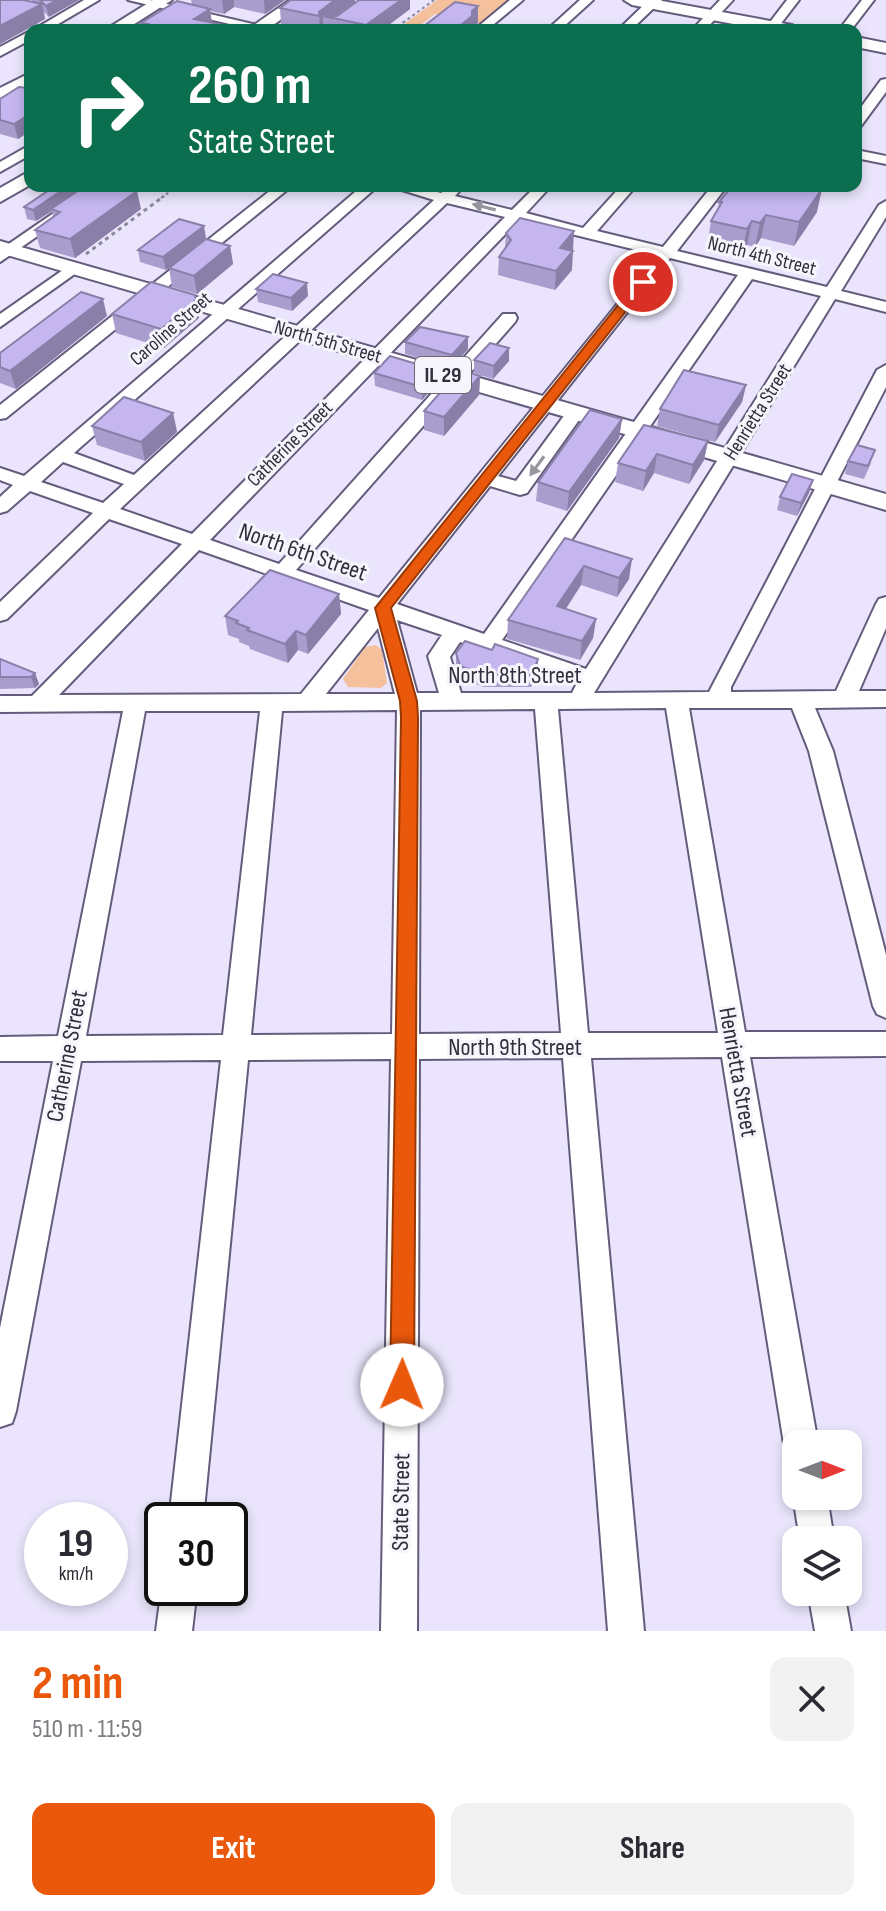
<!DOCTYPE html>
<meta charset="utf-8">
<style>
:root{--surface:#fff;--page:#f2f2f3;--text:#2b2b33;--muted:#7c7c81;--accent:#ea580c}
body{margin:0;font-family:"Sofia Sans Condensed",sans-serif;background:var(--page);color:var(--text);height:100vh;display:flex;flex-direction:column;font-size:30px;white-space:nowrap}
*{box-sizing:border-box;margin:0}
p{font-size:26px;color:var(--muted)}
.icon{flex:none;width:44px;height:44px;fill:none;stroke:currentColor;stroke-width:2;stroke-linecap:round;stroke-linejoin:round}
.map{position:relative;height:1631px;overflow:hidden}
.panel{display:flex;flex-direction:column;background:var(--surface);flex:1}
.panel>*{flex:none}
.banner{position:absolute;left:24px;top:24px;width:838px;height:168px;border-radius:16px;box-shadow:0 4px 12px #0003;background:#0b6e4f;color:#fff;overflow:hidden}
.needle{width:52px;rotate:90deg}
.fabs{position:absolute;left:782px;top:1430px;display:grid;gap:16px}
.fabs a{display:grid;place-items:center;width:80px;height:80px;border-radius:16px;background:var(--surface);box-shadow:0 4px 12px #0003;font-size:40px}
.speed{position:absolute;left:24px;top:1502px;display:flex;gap:16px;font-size:40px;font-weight:700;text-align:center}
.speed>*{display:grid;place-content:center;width:104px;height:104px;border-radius:50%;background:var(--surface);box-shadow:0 4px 12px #0003;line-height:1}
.speed small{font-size:20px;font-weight:400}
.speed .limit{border:4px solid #111;border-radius:12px;background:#fff;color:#111}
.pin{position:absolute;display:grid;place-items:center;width:68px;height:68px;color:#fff;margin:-34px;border:4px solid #fff;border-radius:50%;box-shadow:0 2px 8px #0007}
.me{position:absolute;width:88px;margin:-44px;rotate:1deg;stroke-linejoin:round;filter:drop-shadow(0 0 6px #0008)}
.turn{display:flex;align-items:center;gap:28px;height:168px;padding:0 32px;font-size:36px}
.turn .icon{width:104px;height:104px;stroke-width:2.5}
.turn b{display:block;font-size:56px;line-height:68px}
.round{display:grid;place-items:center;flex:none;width:84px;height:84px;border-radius:16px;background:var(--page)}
.head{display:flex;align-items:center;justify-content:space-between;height:136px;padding:0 32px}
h1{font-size:48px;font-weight:700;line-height:60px;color:var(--accent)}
.primary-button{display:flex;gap:16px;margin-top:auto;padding:16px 32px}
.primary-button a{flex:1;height:92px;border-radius:16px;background:var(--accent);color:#fff;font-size:32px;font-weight:700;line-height:92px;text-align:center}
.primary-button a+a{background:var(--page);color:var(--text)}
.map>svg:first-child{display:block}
</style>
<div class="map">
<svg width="886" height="1631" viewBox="0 0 886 1631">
<rect width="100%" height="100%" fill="#eae5fc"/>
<g fill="#f5c09c">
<polygon points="437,0 512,0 482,24 435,14 414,30 396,30"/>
<polygon points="376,645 382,650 387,683 381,688 348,687 343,679 365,647"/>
</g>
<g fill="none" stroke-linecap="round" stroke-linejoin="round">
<g stroke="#655c7d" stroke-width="4">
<g id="minor">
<polygon points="84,0 99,0 48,30 33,30"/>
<polygon points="128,0 150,0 278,30 255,30"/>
<polygon points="510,0 523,0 487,30 474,30"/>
<polygon points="580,0 593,0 560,30 547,30"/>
<polygon points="649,0 662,0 631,30 618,30"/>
<polygon points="720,0 733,0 705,30 692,30"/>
<polygon points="787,0 799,0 776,30 764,30"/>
<polygon points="862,0 874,0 851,30 839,30"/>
<polygon points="30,31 30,40 0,56 0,47"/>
<polygon points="886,79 886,92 861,126 856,127 856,114 881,80"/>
<polygon points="30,145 30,155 0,172 0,162"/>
<polygon points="856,150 886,156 886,164 856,158"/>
<polygon points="93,186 110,186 0,262 0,250"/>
<polygon points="276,186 292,186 6,418 0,419 0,405"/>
<path d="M362 186H378L74 453 134 475 434 200 389 186H414L441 193 449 186H464L455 196 512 210 536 186H551L526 213 583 228 621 186H636L597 231 663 247 712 186H727L677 251 827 287 879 205 886 201V217L841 291 886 302V312L835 299 594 693 709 692 877 370 886 365V387L731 687V692L836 691 876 604 879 599 886 597V628L859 691H886V707L815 708 833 751 886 955V1018L877 1014 873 1006 809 751 792 708H689L745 1032H886V1056L750 1057 818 1444H796V1459L789 1456 784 1444 722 1057 591 1058 644 1631H608L563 1058 419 1059 417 1631H381L391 1059 248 1060 203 1520H169L221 1060 81 1061 16 1411 12 1423 0 1427V1328L53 1061H0V1037L58 1036 123 711 0 712V696H32L182 544 109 519 7 619 0 621V602L93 513 30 491 7 511 0 513V497L13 485 0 480V468L24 476ZM447 203 505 217 192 534 120 509ZM518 221 657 255 379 598 296 570 515 322 517 318 515 314H503L279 564 210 540ZM670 258 738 275 484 634 397 604 490 486 520 495 527 493 584 413 581 409H569L516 481 498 476ZM752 279 821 296 586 669 502 640ZM63 462 121 483 124 484 103 503 41 482ZM199 550 369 610 301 694 59 695ZM397 620 442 635 428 656 439 693H417ZM378 628 395 694H326ZM460 642 577 683 572 693H461L450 657ZM666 708 718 1033H588L558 709ZM535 709 561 1033 419 1034 420 710ZM397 710 392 1034 251 1035 282 711ZM145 711H260L223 1035 86 1036Z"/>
<polygon points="73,263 81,268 79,271 0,327 0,314"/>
<polygon points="796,1488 796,1496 827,1496 834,1540 800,1540 793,1496"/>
<polygon points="162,1586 197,1588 192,1631 156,1631"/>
<polygon points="808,1592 844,1592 851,1631 815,1631"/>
</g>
</g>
<g stroke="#655c7d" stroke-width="4">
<g id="major">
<polygon points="153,0 172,0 125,30 105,30"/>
<polygon points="290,0 309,0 266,30 247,30"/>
<polygon points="624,0 657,0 792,25 800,30 766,30 632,5"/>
<polygon points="856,37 886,43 886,53 856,47"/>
<polygon points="30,73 30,85 0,100 0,88"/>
<polygon points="30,171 30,185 0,202 0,188"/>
<polygon points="0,241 886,494 886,510 0,253"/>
</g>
</g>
<g stroke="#8c889b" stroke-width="2" stroke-dasharray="3 3" stroke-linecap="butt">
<polyline points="393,30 434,0"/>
<polyline points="161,198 178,186"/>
</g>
<polyline stroke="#8c889b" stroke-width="3" stroke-dasharray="4 4" stroke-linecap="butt" points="86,254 164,196"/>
<use href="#minor" fill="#fff" fill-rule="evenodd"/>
<use href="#major" fill="#fff" fill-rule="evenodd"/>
</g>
<g fill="#a99dce">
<polygon points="0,0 32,2 32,0 79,0 49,17 44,12 45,19 0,44"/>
<polygon points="191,0 285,0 265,14 234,7 224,14 210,11 212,23 219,24 220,30 143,30 141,23 192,4"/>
<polygon points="291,0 355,0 355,2 336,16 410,9 382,30 324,30 323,25 320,28 320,30 310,30 281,24 280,8"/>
<polygon points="30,72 30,131 18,139 0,134 0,99 28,88 25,74"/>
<polygon points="55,186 77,186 78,191 141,209 75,258 40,248 35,230 53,217 52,211 36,221 27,219 24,207"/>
<polygon points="719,202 817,212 794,246 761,238 755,247 747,245 742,253 707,245 711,221 718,209"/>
<polygon points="574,231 572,251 572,270 555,290 498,275 499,257 505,248 506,233"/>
<polygon points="206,238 166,270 140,262 138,250"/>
<polygon points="230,246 233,264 197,294 172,287 169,268"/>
<polygon points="256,289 308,296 292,311 258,302"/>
<polygon points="112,314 199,318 164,348 116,333"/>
<polygon points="107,316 16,389 0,383 0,353"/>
<polygon points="405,342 468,349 452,367 405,354"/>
<polygon points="509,348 509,361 493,379 474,373 474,360"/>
<polygon points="437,370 437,383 422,400 375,386 374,373"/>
<polygon points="480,376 479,395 444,436 424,430 424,411"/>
<polygon points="746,385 742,402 715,442 657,426 660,409"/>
<polygon points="173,413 177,432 145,461 97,445 92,426"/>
<polygon points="622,419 619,438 567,511 536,501 538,482"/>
<polygon points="708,441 704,460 689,484 654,473 643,491 615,482 618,463"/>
<polygon points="848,461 871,463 864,479 845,474"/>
<polygon points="813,480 809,493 797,516 777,510 780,497"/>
<polygon points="565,538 629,579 617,597 581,585 566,609 596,619 593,638 580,660 507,639 508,620"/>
<polygon points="339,594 341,614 308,654 298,650 288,663 250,649 249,646 239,642 239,639 228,635 225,616"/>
<polygon points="492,650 538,659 537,672 531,687 484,687 460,679 456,666 456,653"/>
<polygon points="0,659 35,673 39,684 35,688 0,689"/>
</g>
<g fill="#8a7fa8">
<polygon points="57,0 79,0 49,17 46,6"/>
<polygon points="222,0 234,0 234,7 224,14"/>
<polygon points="264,0 285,0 265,14"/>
<polygon points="335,0 355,0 355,2 333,18 323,16 323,25 320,28 319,12"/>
<polygon points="401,0 410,0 410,9 382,30 366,30 366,25"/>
<polygon points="42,4 45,19 0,44 0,26"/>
<polygon points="478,6 478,23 472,28 472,30 455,30"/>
<polygon points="210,9 212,23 194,19"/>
<polygon points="219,24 220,30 210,30"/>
<polygon points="30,114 30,131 18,139 14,124"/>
<polygon points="68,186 77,186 79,192 51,209 52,211 36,221 33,210"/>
<polygon points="822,189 817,212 794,246 799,222"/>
<polygon points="137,191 141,209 75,258 70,239"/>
<polygon points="766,215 761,238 755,247 760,223"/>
<polygon points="752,221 747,245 742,253 747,229"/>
<polygon points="204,226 206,238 166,270 163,257"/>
<polygon points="574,231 573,250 558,266 560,248"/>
<polygon points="230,246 233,264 197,294 194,276"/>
<polygon points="573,251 572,270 555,290 556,271"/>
<polygon points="307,283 308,296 292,311 291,298"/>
<polygon points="103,299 107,316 16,389 10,371"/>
<polygon points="196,300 199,318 164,348 161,329"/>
<polygon points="468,337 468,349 452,367 452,355"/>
<polygon points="509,348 509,361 493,379 494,366"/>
<polygon points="437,370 437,383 422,400 422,387"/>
<polygon points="480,376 479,395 444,436 444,417"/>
<polygon points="746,385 742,402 715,442 719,425"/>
<polygon points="173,413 177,432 145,461 141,442"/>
<polygon points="622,419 619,438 567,511 569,492"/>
<polygon points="708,441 704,460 689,484 693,465"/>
<polygon points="657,454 654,473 643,491 646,471"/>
<polygon points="813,480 809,493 797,516 801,503"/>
<polygon points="632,559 629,579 617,597 619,578"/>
<polygon points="584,566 581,585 555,625 557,606"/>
<polygon points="339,594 341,614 308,654 306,635"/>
<polygon points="596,619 593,638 580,660 582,641"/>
<polygon points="296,631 298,650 288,663 285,644"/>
<polygon points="538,659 537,672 531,687 532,674"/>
<polygon points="35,673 39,684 35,688 31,677"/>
</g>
<g fill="#c5b6f0" stroke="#8a7fa8" stroke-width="2">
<polygon points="0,0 24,0 42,4 0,26"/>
<polygon points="40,0 57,0 46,6"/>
<polygon points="291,0 335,0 319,12 319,16 280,8"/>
<polygon points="359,0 401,0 366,25 323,16 337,16"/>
<polygon points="177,1 210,9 194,19 219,24 210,30 155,30 144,27 148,24 141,23"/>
<polygon points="455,2 478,6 472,11 472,16 455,30 419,30"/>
<polygon points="29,81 30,114 14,124 0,120 0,99 19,87 28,88"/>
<polygon points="55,186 68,186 33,210 24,207"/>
<polygon points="85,186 119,186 137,191 70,239 35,230 60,212 51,209"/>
<polygon points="732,186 811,186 822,189 799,222 766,215 760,223 752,221 747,229 711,221 722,202 719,202"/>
<polygon points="520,218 574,231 560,248 573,251 556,271 499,257 511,240 506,233"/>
<polygon points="179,219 204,226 163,257 138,250"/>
<polygon points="206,239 230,246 194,276 169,268"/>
<polygon points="273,274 307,283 291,298 256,289"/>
<polygon points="151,282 195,295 196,300 161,329 112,314"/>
<polygon points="81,292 103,299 10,371 0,367 0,353"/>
<polygon points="420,327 468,337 452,355 405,342"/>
<polygon points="490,343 509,348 494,366 474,360"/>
<polygon points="390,356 437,370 422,387 374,373"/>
<polygon points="460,370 480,376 444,417 424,411"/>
<polygon points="684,370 746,385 719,425 660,409"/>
<polygon points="124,397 173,413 141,442 92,426"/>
<polygon points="590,410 622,419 569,492 538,482"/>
<polygon points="644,425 708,441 693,465 657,454 646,471 618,463"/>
<polygon points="857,445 875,450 868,466 848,461"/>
<polygon points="792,474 813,480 801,503 780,497"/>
<polygon points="565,538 632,559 619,578 584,566 557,606 596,619 582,641 508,620"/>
<polygon points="270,570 339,594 306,635 296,631 285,644 247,630 249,628 236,623 238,621 225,616"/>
<polygon points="465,641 492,650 495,644 538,659 532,674 484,675 460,666 456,653"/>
<polygon points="0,659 35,673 31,677 0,677"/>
</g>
<defs><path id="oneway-solid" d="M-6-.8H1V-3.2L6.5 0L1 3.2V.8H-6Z" transform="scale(2)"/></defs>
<g fill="#98969e">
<use href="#oneway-solid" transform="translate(484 207) rotate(-166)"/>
<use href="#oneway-solid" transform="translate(537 466) rotate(126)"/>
</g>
<polygon fill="#ea580c" stroke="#983908" stroke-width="2" points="639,279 649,282 391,608 417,701 418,717 414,1385 411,1394 402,1398 393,1394 390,1385 401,717 400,701 375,608"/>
<g text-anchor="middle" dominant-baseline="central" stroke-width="6" stroke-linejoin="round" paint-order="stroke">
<g font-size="20" fill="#312d3c" stroke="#f6f5fc">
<text transform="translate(762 256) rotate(14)">North 4th Street</text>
<text transform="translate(171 329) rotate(-41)">Caroline Street</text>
<text transform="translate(328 342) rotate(16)">North 5th Street</text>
<text transform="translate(758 412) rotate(-58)">Henrietta Street</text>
<text transform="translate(290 444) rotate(-45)">Catherine Street</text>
</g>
<rect fill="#f6f5fc" stroke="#6c6976" stroke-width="2" x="415" y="357" width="56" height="36" rx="6"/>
<g font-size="22" font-weight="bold" fill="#312d3c">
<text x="443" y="375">IL 29</text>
</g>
<g font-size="24" fill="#312d3c" stroke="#f6f5fc">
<text transform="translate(303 552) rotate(19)">North 6th Street</text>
<text x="515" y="675">North 8th Street</text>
<text x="515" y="1047">North 9th Street</text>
<text transform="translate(67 1056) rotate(-79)">Catherine Street</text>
<text transform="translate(738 1072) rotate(80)">Henrietta Street</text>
<text transform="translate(401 1502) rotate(-89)">State Street</text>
</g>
</g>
</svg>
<div class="fabs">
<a><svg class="needle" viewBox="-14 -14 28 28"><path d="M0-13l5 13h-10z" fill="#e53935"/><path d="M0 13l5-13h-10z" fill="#7c7c81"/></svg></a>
<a><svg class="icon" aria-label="layers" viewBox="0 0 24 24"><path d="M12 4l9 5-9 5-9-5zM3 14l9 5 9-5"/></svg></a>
</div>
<div class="speed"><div>19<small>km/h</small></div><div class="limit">30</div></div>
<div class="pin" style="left:643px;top:282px;background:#d93025"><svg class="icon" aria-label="arrive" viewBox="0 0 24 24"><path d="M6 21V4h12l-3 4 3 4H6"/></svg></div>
<svg class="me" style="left:402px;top:1385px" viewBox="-20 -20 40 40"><circle r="19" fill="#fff"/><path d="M0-13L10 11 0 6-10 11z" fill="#ea580c"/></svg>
<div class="banner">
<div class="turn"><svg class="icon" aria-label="right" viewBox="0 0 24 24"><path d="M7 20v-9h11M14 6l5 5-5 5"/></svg><div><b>260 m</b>State Street</div></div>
</div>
</div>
<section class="panel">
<div class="head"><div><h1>2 min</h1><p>510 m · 11:59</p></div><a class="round"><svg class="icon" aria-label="close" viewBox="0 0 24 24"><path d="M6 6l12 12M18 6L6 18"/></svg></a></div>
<div class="primary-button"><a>Exit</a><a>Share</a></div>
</section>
